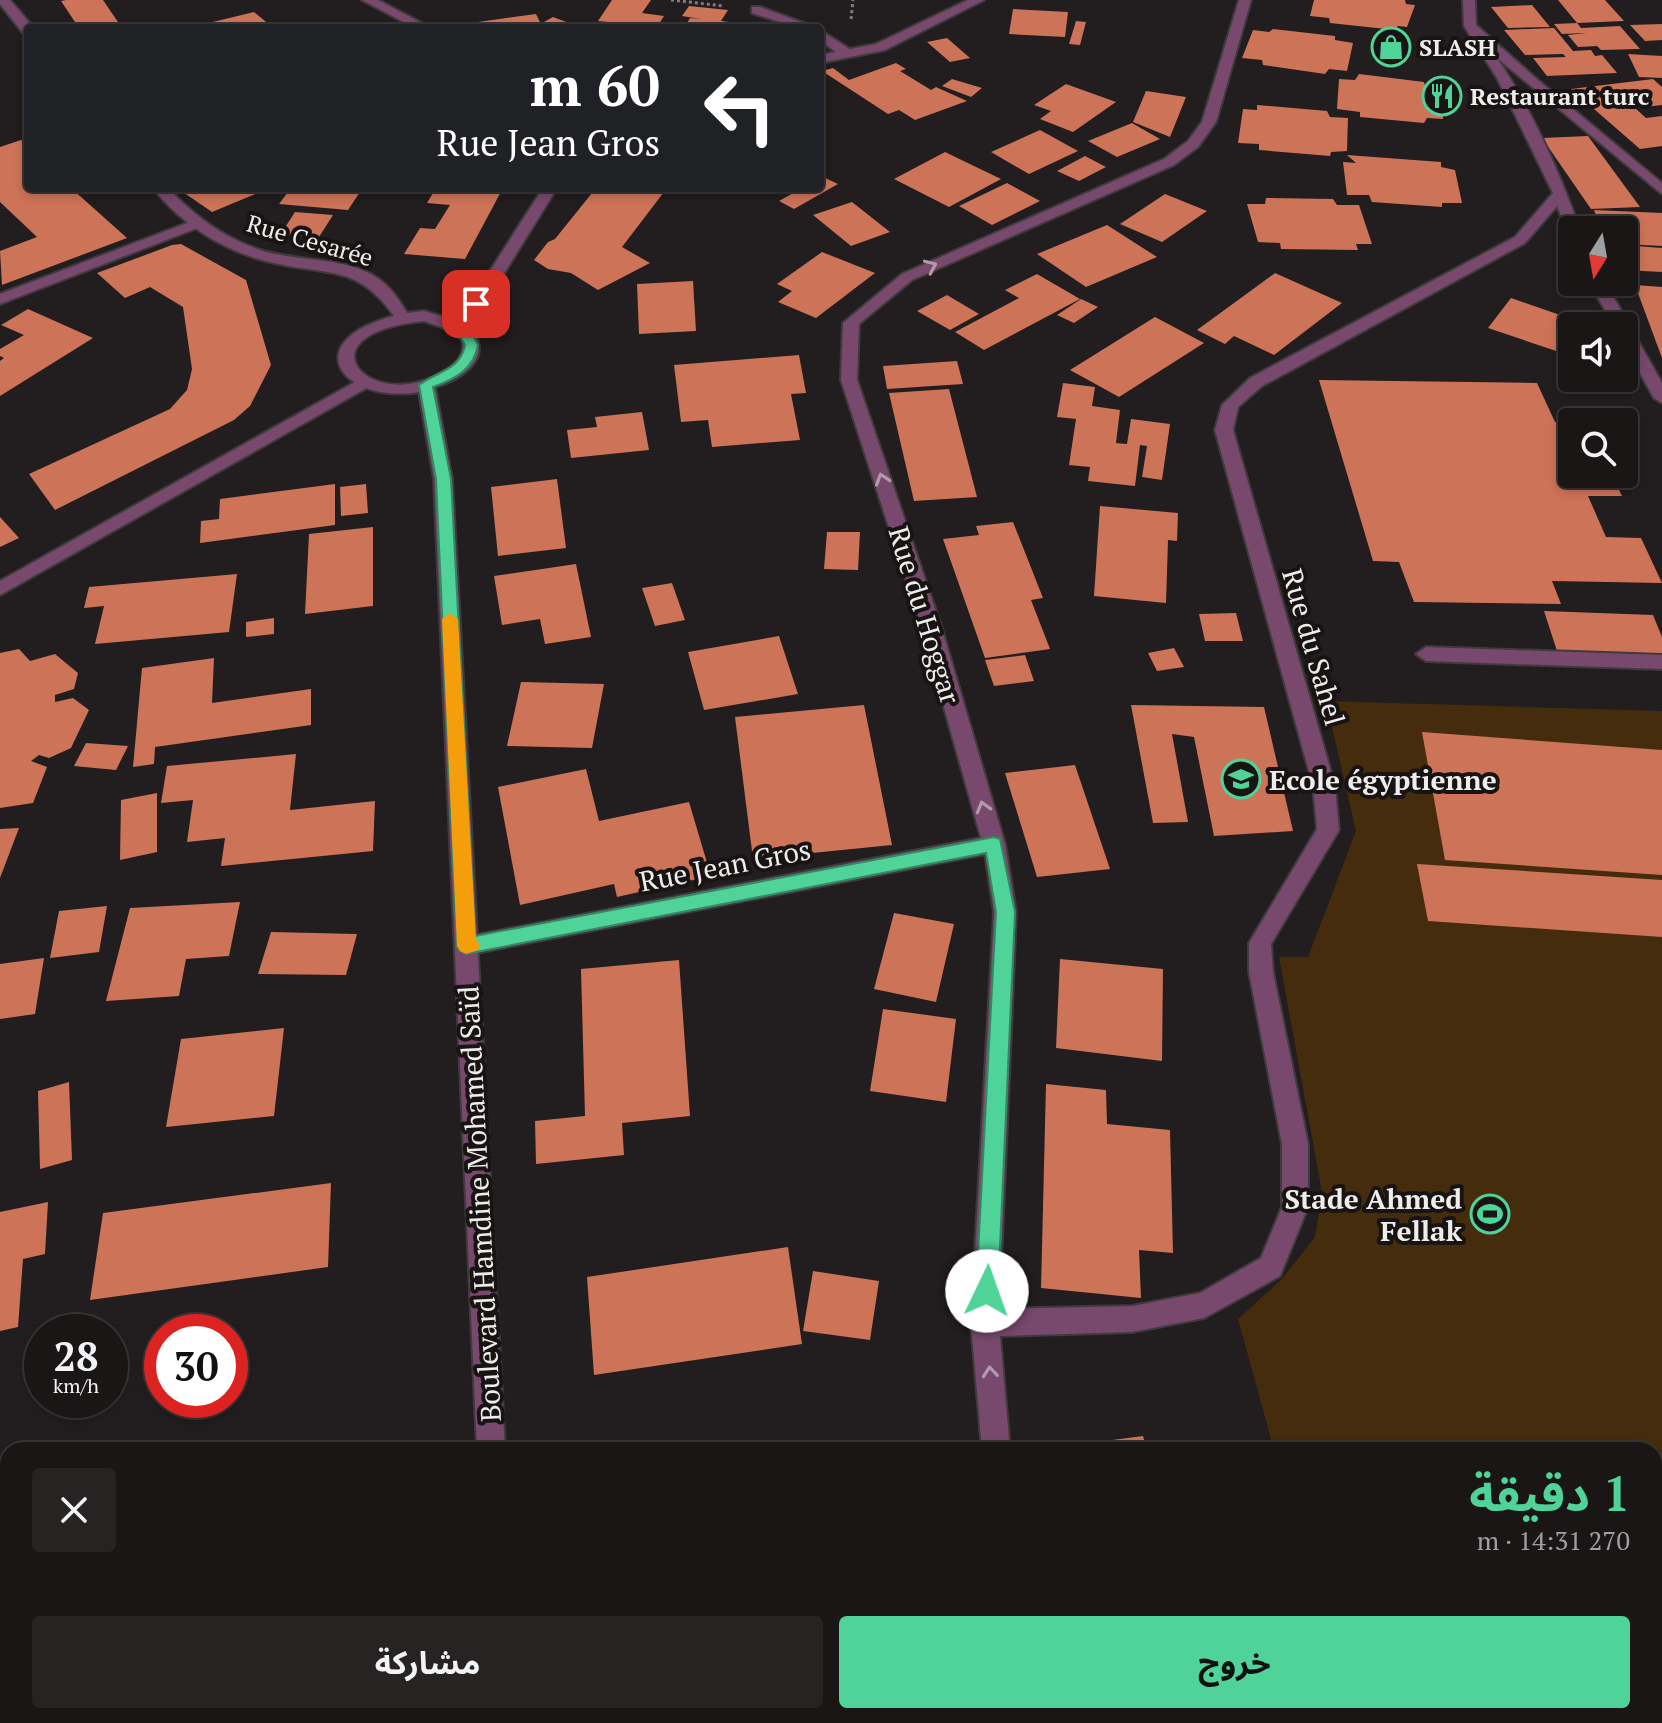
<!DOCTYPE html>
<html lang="ar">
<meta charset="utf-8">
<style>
:root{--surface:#1a1616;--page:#272323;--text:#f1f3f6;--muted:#9f9fa1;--line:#383535;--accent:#4fd399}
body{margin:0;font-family:"PT Serif","Noto Sans Arabic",serif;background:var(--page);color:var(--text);direction:rtl;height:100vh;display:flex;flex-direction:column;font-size:30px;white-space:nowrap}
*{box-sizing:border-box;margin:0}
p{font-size:26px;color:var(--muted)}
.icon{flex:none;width:44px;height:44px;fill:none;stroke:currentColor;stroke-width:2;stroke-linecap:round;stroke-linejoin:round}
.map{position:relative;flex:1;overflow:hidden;direction:ltr}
.drawer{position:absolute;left:0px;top:1442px;width:1662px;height:282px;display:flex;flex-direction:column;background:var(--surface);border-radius:24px 24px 0 0;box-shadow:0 4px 12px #0003,0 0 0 2px var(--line);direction:rtl}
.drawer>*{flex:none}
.banner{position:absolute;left:24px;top:24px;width:800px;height:168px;border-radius:8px;box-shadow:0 4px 12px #0003,0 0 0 2px var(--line);direction:rtl;background:#202124;color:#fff;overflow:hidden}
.needle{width:52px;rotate:191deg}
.fabs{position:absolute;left:1558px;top:216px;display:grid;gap:16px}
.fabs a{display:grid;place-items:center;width:80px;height:80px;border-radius:8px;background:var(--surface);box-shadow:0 4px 12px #0003,0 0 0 2px var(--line);font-size:40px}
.speed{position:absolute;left:24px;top:1314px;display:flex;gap:16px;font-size:40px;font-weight:700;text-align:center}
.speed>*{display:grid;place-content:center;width:104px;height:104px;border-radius:50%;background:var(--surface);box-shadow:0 4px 12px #0003,0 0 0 2px var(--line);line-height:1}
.speed small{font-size:20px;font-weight:400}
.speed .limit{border:12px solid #d22;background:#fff;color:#111}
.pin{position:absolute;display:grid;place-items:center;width:68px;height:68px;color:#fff;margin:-34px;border-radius:16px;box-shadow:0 4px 12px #0006}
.me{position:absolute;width:88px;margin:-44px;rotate:3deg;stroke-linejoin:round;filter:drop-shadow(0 0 6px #0008)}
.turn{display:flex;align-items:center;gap:28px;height:168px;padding:0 32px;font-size:36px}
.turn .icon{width:104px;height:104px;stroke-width:2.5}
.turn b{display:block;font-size:56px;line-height:68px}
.round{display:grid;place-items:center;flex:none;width:84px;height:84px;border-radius:8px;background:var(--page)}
.headline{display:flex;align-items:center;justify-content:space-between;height:136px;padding:0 32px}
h1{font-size:48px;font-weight:700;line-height:60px;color:var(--accent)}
.cta{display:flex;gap:16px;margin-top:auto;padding:16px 32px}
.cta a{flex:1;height:92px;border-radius:8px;background:var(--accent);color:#111;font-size:32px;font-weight:700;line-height:92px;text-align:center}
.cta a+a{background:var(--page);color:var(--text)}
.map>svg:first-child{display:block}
</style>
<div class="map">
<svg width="1662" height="1723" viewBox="0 0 1662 1723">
<rect width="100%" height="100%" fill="#221d1e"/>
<polygon fill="#452c0c" points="1326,701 1662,711 1662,1723 1353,1723 1351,1716 1654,1716 1654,1450 1274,1450 1238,1319 1282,1279 1315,1237 1322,1192 1279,957 1308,957 1356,831"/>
<g fill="#cd7358">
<polygon points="66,0 103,0 122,28 79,28 61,1"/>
<polygon points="612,0 651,0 642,13 664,16 657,27 598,21"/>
<polygon points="1314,0 1405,0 1406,4 1415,5 1407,27 1398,26 1395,30 1330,23 1329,18 1310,16"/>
<polygon points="1558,0 1605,0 1624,21 1577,23"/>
<polygon points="1532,5 1550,27 1508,28 1491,7"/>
<polygon points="689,6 728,10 721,21 729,22 726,28 684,28 690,18 701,19 682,16"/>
<polygon points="1013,9 1068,12 1065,37 1009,34"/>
<polygon points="254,12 271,26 192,28 192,27"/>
<polygon points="536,14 540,22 518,25 519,28 481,28 478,22"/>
<polygon points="553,17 582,28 533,28"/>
<polygon points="1076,21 1086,22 1080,45 1069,44"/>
<polygon points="1577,23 1581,28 1620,26 1640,49 1601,50 1597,46 1578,47 1568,35 1586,33 1562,34 1554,24"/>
<polygon points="1662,24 1662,40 1645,41 1630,25"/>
<polygon points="1554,28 1573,51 1591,50 1595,56 1602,55 1617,73 1547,76 1533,58 1566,57 1563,54 1525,55 1504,30"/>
<polygon points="1273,29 1335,36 1335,40 1353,43 1347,71 1329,69 1325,74 1263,65 1262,60 1242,58 1253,30 1269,32"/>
<polygon points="947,38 970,58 950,62 927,42"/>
<polygon points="1628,54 1662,56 1662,78 1639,77"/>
<polygon points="896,63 906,69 900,71 931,90 936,87 967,101 915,120 899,110 888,114 822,71 833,68 849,80"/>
<polygon points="1359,74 1424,82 1425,86 1441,88 1443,119 1427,118 1424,123 1360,117 1360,112 1337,109 1339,79 1355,80"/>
<polygon points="952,79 982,88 971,97 942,86"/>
<polygon points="1653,79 1662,87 1662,105 1635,108 1646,118 1662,116 1662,146 1640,149 1571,89"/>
<polygon points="1066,84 1116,102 1073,132 1040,119 1051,111 1034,105"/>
<polygon points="1146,91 1186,97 1170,137 1133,122"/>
<polygon points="1257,105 1327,111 1330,117 1348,118 1347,151 1331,152 1330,156 1259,150 1259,144 1238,143 1243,109 1257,110"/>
<polygon points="1132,123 1160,139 1117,157 1088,141"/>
<polygon points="1040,130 1078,151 1029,174 991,152"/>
<polygon points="1588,136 1640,207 1591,209 1542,138"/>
<polygon points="21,140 28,147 28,188 71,188 127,238 2,285 0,251 37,237 0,202 0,147"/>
<polygon points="945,152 1001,179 949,207 894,179"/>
<polygon points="1347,155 1441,162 1441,167 1455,170 1462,203 1442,203 1442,207 1372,202 1369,195 1347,195 1343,162 1356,163"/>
<polygon points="1085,156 1106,167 1079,181 1057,171"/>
<polygon points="823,177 838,184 794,209 779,201 802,188 820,188 820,178"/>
<polygon points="1007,183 1040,201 992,225 959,206"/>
<polygon points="177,188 254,188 260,192 212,212"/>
<polygon points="291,188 347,188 362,189 348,210 279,204"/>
<polygon points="436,188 503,188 465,259 404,254 420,228 435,229 450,205 427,203"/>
<polygon points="596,188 667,188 622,247 650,263 598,290 571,273 548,269 534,260 548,242 555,239"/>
<polygon points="1165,194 1207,211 1162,242 1120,224"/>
<polygon points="1266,198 1333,199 1337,205 1359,205 1372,244 1356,244 1358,250 1281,249 1280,243 1258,242 1247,204 1265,204"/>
<polygon points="852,202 890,232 851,246 813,215"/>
<polygon points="1594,210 1662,213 1662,246 1624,244 1624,230 1602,230"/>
<polygon points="295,212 333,215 319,237 275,234 281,225 286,226"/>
<polygon points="1107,225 1157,257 1086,287 1037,254"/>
<polygon points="181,244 246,280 271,365 250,406 234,420 55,510 29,474 170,409 187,390 192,369 183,307 150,287 125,298 97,273 172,245"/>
<polygon points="1624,245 1662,248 1662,272 1624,270"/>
<polygon points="822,252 875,273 816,318 778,302 792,291 777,284"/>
<polygon points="1275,273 1342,303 1274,355 1234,336 1225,344 1197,330"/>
<polygon points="1037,274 1080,299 984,350 955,332 1019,298 1005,290"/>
<polygon points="693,281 696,331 639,334 637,284"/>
<polygon points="1635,285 1662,287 1662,358"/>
<polygon points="947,295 979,314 950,330 917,311"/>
<polygon points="1511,298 1583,323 1581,326 1572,326 1572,339 1562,353 1488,328"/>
<polygon points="1081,299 1098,307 1074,323 1057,315"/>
<polygon points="28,309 93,338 0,396 0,361 4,358 0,356 0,349 24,335 1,325"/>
<polygon points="1155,317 1204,343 1119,397 1070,370"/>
<polygon points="799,355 806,393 791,394 800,440 712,447 708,420 681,422 674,365"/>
<polygon points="957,361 963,384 887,389 883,366"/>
<polygon points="1319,380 1537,383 1555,422 1572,422 1572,474 1611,474 1622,496 1588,496 1606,537 1641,538 1662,583 1552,581 1561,604 1414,602 1399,562 1373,561"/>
<polygon points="1063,383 1095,387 1092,406 1120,410 1116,443 1127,444 1131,419 1170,424 1162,480 1142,477 1147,446 1140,445 1135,486 1088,481 1090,467 1069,465 1076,419 1057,417"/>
<polygon points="949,389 977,497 914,501 889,393"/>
<polygon points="642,412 649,450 571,458 567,430 597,427 595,417"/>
<polygon points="557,479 566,548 498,556 491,487"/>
<polygon points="335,484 335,525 200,543 201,521 219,519 220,499"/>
<polygon points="366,484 368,513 341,516 340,487"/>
<polygon points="1100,506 1178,513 1177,541 1168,540 1166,603 1094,596"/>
<polygon points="0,517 19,538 0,547"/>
<polygon points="1013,522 1043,598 1031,600 1050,649 985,658 943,539 979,535 976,526"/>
<polygon points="373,527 373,606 305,614 309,534"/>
<polygon points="827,532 860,532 858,570 824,569"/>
<polygon points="576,564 591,637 545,644 540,619 502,625 494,576"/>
<polygon points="237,574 229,632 95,644 104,606 84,608 89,587"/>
<polygon points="672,583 685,620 655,626 642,588"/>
<polygon points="1544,611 1653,615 1662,637 1662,655 1557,651"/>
<polygon points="1236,613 1243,641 1205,641 1199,614"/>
<polygon points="274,618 274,634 246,637 246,622"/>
<polygon points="779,636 798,694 704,710 688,652"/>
<polygon points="1174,648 1184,667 1157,671 1148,653"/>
<polygon points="19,649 30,661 55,654 78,673 74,689 55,695 55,702 73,698 89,710 71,748 49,758 39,755 31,761 47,767 33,803 0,808 0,653"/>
<polygon points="1025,655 1034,681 994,686 985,660"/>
<polygon points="214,658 212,703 311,689 311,725 155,747 154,764 133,767 142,668"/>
<polygon points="521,682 604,684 592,748 507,746"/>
<polygon points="864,705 892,845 753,859 735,717"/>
<polygon points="1131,705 1264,707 1293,831 1214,836 1194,737 1172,734 1188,822 1153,823"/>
<polygon points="1422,732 1662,750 1662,875 1445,860"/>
<polygon points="86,743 128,746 116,770 74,766"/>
<polygon points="296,754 290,810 375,801 373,851 221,866 225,838 187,842 193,800 161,803 167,766"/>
<polygon points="1075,765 1110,869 1037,877 1005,773"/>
<polygon points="586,769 599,821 689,802 711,876 617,897 614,884 520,905 498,787"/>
<polygon points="157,793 157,852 120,860 121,800"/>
<polygon points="19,828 0,878 0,829"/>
<polygon points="1417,864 1662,880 1662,937 1428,921"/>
<polygon points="240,902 229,956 186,959 179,996 106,1001 130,908"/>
<polygon points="107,906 99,952 50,958 59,911"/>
<polygon points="894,913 954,924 936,1002 874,989"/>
<polygon points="271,932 357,934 346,975 258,974"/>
<polygon points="44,958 35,1014 0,1019 0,964"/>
<polygon points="1060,959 1163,969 1162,1061 1056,1048"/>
<polygon points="679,960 690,1116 622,1123 624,1155 536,1164 535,1121 585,1116 581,969"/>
<polygon points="883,1009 956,1019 946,1102 870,1091"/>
<polygon points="284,1028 274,1116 166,1127 181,1039"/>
<polygon points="69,1082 72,1160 40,1169 38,1091"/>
<polygon points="1046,1084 1106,1090 1107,1124 1170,1130 1173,1253 1139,1250 1141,1298 1041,1288"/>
<polygon points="331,1183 328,1267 90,1300 103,1213"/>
<polygon points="48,1202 45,1254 23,1259 18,1327 0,1331 0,1212"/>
<polygon points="788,1247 802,1344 594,1375 587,1277"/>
<polygon points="813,1271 879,1281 870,1340 803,1331"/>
<polygon points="1143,1436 1147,1450 1051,1450 1051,1448"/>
<polygon points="330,1716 366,1716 366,1723 302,1723"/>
<polygon points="603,1716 750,1716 751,1723 603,1723"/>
<polygon points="1108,1716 1170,1716 1171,1718 1109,1723"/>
</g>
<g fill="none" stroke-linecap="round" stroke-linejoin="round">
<g stroke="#3f3a3b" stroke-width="4">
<g id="pedestrian">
<polygon points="752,7 760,7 817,28 798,28 752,13"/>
<polygon points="820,30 851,50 851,56 841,56 820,40"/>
</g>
</g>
<g stroke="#3f3a3b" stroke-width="4">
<g id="minor">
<polygon points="968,0 984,0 885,50 820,63 820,55 876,44"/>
<path d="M1239 0H1251L1216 122 1198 147 1174 165 912 280 859 324 857 380 941 626 1005 844 1016 912 999 1309 1132 1306 1200 1293 1261 1258 1282 1207V1144L1249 972V943L1317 829 1313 786 1215 430 1222 405 1250 378 1515 237 1553 193 1497 78 1464 26 1463 0H1475L1476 25 1539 81 1662 183V194L1497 58C1532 110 1559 171 1580 230L1568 233 1557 206 1525 243 1262 386 1238 407 1233 430 1335 786 1339 830 1271 944 1273 972 1308 1144V1207L1280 1276 1204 1318 1132 1332 1000 1336 1010 1450H982L971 1323 994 912 985 854 466 955 458 953 455 946 458 939 466 937 981 838 921 626 841 380 843 323 902 274 1164 159 1188 141 1202 122Z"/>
<polygon points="195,220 200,221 200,227 0,304 0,294"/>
<polygon points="1589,282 1605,282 1662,383 1662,403 1654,398 1624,345 1624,326 1614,326"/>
<polygon points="364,377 372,382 370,386 0,595 0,581"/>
<polygon points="1426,647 1662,655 1662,669 1426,661 1416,654"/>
<polygon points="1042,1716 1074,1716 1076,1723 1044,1723"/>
</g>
</g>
<g stroke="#3f3a3b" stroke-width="4">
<g id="tertiary">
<polygon points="0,0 10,0 33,27 28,28 28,34 23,33 0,4"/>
<polygon points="362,0 378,0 431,28 415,28"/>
<path d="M153 188H168C194 216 224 238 260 250 299 263 353 255 385 284 394 292 401 303 407 313L424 311 458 321 543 188H557L470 328C495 357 462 379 435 387L452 479 505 1450H477L434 479 419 392C342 404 296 342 394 316 357 263 326 276 270 262 224 251 182 225 153 188ZM424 321 450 330 462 340C466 354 457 363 446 370 372 418 294 334 424 321Z"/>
<polygon points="487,1716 519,1716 520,1723 488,1723"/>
</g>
</g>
<g stroke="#807c7d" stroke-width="3" stroke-dasharray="3 3" stroke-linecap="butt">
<polyline points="671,0 724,6"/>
<polyline points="851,19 853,0"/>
</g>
<use href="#pedestrian" fill="#78496d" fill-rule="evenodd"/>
<use href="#minor" fill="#78496d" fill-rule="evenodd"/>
<use href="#tertiary" fill="#78496d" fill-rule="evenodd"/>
</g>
<defs><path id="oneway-chevron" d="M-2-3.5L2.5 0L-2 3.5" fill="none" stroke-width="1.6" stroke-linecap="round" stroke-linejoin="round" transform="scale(2)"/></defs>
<g stroke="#b49aac">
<use href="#oneway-chevron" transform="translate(931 266) rotate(-24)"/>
<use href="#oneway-chevron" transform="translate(882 479) rotate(-108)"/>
<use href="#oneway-chevron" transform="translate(983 807) rotate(-106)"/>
<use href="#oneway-chevron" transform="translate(990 1372) rotate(-95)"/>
</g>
<path fill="#4fd399" stroke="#338963" stroke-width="2" d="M472 302 483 304 468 328 478 345C474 369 455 379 433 387L451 479 475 936 994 837 1000 839 1015 912 998 1291 995 1299 987 1302 979 1299 976 1291 996 912 986 853 466 954 460 951 457 946 436 479 419 385C437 371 460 371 465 345L455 328Z"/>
<polygon fill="#f59e0b" points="450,613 458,619 476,939 480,945 478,950 466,954 460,951 457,946 442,619"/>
<defs>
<g id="shop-ring" transform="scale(2)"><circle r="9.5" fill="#191414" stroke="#4fd399" stroke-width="1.5"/><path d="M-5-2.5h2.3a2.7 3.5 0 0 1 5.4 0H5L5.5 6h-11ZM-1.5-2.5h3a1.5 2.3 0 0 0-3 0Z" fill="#4fd399"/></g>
<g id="restaurant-ring" transform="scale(2)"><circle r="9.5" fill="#191414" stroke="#4fd399" stroke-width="1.5"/><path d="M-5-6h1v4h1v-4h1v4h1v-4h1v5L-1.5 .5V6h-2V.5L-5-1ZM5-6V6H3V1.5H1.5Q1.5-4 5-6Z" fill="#4fd399"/></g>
<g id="school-ring" transform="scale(2)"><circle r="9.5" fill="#191414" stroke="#4fd399" stroke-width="1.5"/><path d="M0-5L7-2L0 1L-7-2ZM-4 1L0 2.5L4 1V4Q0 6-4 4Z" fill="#4fd399"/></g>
<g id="stadium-ring" transform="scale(2)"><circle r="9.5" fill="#191414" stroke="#4fd399" stroke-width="1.5"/><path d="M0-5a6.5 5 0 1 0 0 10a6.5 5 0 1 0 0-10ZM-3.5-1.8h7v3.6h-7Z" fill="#4fd399"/></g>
</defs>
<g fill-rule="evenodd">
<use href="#shop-ring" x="1391" y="47"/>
<use href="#restaurant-ring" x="1442" y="96"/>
<use href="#school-ring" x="1241" y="779"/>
<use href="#stadium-ring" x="1490" y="1214"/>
</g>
<g text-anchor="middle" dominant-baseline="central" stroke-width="8" stroke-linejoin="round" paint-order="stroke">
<g font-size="24" font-weight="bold" fill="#efecec" stroke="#191414" text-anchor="start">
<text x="1419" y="47">SLASH</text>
<text x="1470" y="96">Restaurant turc</text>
</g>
<g font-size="24" fill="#efecec" stroke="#191414">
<text transform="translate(310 240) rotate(16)">Rue Cesarée</text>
</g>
<g font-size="28" fill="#efecec" stroke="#191414">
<text transform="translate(925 615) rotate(73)">Rue du Hoggar</text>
<text transform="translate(1314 647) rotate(74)">Rue du Sahel</text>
<text transform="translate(725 865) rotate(-11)">Rue Jean Gros</text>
<text transform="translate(479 1204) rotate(-93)">Boulevard Hamdine Mohamed Saïd</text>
</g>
<g font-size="28" font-weight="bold" fill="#efecec" stroke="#191414" text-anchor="start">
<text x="1269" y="779">Ecole égyptienne</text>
<text x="1462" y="1198" text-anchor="end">Stade Ahmed<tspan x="1462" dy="32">Fellak</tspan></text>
</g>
</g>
</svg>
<div class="fabs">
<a><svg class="needle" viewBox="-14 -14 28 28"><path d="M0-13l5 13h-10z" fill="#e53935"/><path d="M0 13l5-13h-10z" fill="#9f9fa1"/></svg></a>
<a><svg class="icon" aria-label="sound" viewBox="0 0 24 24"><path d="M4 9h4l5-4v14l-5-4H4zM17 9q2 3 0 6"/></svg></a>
<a><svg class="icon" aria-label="search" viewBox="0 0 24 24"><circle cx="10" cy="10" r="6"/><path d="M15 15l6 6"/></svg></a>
</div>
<div class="speed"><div>28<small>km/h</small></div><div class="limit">30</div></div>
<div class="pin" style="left:476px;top:304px;background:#d93025"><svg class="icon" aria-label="arrive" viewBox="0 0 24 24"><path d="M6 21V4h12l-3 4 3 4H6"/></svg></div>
<svg class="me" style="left:987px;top:1291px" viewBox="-20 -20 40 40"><circle r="19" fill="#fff"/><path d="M0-13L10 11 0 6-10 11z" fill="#4fd399"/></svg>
<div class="banner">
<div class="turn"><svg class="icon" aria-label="left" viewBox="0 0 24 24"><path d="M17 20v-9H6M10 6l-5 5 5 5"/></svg><div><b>60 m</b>Rue Jean Gros</div></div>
</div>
<section class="drawer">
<div class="headline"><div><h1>1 دقيقة</h1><p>270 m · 14:31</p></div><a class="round"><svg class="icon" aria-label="close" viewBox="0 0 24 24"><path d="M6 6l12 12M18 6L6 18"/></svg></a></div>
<div class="cta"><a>خروج</a><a>مشاركة</a></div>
</section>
</div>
